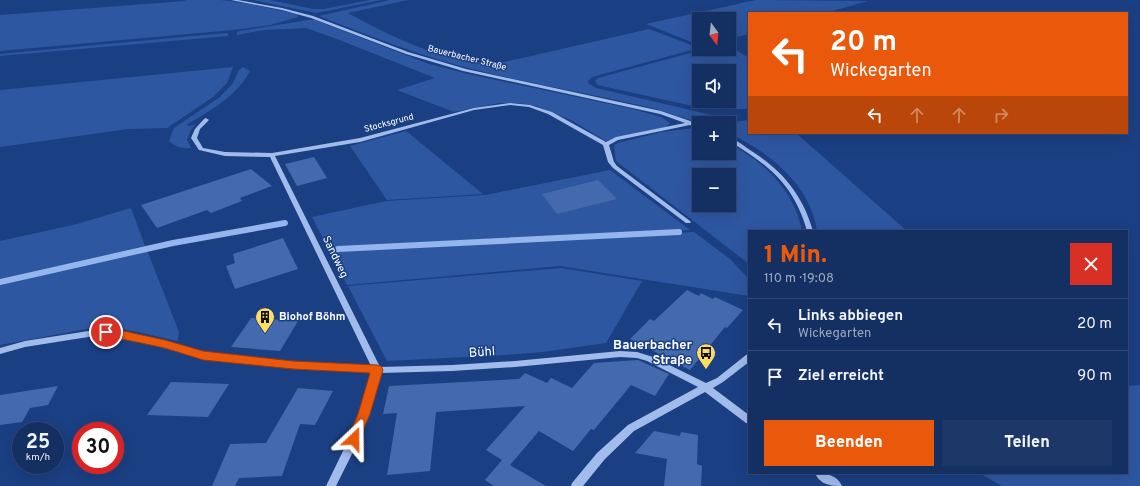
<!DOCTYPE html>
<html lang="de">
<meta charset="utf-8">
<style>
:root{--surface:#142f62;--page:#1d3768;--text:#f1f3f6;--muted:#9da9be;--line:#334a77;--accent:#ea580c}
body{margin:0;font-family:Overpass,sans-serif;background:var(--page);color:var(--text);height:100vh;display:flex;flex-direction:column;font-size:15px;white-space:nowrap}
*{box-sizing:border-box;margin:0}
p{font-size:13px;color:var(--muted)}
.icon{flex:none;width:22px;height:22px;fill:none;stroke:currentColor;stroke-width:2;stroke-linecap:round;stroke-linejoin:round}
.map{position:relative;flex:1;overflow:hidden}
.side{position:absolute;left:748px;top:230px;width:380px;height:244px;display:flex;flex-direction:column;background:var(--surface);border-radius:0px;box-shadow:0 4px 16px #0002,0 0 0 1px var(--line)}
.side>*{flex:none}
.guide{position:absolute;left:748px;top:12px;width:380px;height:122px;border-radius:0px;box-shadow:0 4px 16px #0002,0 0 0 1px var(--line);background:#ea580c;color:#fff;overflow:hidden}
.needle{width:26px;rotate:165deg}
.tools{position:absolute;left:692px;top:12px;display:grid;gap:8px}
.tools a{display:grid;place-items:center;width:44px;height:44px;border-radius:0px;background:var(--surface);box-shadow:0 4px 16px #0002,0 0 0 1px var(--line);font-size:20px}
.speed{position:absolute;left:12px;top:422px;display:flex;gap:8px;font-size:20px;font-weight:700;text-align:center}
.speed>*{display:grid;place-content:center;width:52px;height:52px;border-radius:50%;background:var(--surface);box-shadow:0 4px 16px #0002,0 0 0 1px var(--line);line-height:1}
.speed small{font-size:10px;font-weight:400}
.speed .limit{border:6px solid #d22;background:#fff;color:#111}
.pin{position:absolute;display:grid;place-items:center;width:34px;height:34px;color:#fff;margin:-17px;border:2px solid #fff;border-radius:50%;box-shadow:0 1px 4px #0007}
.me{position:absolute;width:44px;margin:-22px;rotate:23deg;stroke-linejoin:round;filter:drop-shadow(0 0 3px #0008)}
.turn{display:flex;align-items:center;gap:14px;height:84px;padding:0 16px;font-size:18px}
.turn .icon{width:52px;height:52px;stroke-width:2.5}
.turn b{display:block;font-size:28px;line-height:34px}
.lanes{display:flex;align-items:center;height:38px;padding:0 16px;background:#0003;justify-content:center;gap:20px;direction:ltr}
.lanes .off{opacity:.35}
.round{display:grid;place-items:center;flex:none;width:42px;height:42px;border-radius:0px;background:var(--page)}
.headline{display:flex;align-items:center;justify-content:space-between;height:68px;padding:0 16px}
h1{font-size:24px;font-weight:800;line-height:30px;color:var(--accent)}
.cta{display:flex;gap:8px;margin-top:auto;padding:8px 16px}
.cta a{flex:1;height:46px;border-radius:0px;background:var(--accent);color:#fff;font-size:16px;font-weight:800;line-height:46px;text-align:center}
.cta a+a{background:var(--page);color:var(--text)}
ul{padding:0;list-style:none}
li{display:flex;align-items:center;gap:12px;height:52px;padding:0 16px;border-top:1px solid var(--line)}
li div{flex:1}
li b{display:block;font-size:15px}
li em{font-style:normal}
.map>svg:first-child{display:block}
</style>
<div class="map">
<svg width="1140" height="486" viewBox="0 0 1140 486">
<rect width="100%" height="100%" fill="#1b3f83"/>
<g fill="#2e57a2" fill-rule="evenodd">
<polygon points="184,0 221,0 245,3 297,14 298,17 270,25 233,30 0,51 0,15 186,1"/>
<polygon points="253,0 269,0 313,9 324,9 370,0 381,0 316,13"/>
<path d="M390 0H408L348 13C395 39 442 61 496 64L649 29 699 48 592 77 588 81 589 84 596 88 703 113 711 115 714 120C700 127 667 111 652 108 575 90 496 79 421 54 387 43 353 29 319 16Z"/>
<polygon points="756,0 868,1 825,13 749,13 749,34 729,39 729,19 699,19 699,45 646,24"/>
<polygon points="308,20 315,20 429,64 468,74 633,109 661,117 670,123 666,127 606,141 571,120 537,106 517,103 499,103 454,112 397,90 435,78 337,39 306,28 264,30 237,35 237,32 240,31"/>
<polygon points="226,33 228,33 228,36 0,56 0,54"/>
<path d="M729 46 749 58V109H727L719 103 693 106 602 86 598 85 595 81 598 78 705 49H729ZM699 71H729V101H699Z"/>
<polygon points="233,67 227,83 213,97 167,128 128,129 0,147 0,90"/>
<path d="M243 67 250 71C237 96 210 111 186 125L190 126 196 124 191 130 187 140 191 148C182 149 176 147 169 141L174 128 220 97 233 83 239 70Z"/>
<path d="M749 120V133H796L907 231H817C810 184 770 153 729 133V123H726Z"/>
<path d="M695 128 699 130V153H729V143C765 163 794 190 802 231H749V264L616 161 614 145 618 143 662 132ZM699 175H729V205H699Z"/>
<polygon points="406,131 483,194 387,200 350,146"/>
<polygon points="610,170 690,230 328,248 312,217 386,201 485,195"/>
<polygon points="131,208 145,246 0,279 0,241 77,224"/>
<polygon points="694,232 730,259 748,278 749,296 560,266 347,285 329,250"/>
<path d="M147 250 179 332 178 341C149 335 122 326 92 328L0 345V285Z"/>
<polygon points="561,268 642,281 606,343 543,352 505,355 387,361 348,286"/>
<polygon points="1140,385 1140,486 1002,486 979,473 1127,473 1127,386"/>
</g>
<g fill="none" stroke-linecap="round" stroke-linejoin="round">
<g stroke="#94b5ed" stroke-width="6">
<polyline points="338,249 679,232"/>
<polyline points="0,282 173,243 285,223"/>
</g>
</g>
<g fill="#4469ad">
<polygon points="314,157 327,178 297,186 285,164"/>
<polygon points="251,169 272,186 240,198 242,201 211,213 207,210 157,228 141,205"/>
<polygon points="598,180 617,199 557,214 542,194"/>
<polygon points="283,238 298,269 235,289 226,266 235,263 233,254"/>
<polygon points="687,290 699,296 701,293 713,299 715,297 743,310 727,328 725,327 690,370 676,363 675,366 660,359 667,358 630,339 650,319 654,321"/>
<polygon points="251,318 298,321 280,351 231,347"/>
<polygon points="638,360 669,374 655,396 631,385 594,430 591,429 573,451 539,431 510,465 546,486 494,486 485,480 502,460 486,450 525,406 436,412 430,471 387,475 397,413 383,414 389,386 519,379 525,373 547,383 551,378 572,388 594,363"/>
<polygon points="171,382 229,384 208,417 147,415"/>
<polygon points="58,386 48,405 30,408 22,422 0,425 0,395"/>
<polygon points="298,388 333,391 315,425 300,424 282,476 239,478 235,486 212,486 230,444 266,443"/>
<polygon points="654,431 680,436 681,432 698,435 697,464 702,466 701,486 664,486 667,459 635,453"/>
</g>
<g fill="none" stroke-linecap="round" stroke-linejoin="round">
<g fill="#a1bbeb" fill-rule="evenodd">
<polygon points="231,0 238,0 282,8 313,16 408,52 466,69 661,111 699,124 699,128 690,125 618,140 609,145 614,162 617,166 690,221 691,222 690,223 686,223 613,168 608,162 603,145 548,114 529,107 510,105 474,110 360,142 275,156 380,367 452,365 515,361 620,351 637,352 653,357 706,383 717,378 746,355 749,354 749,362 723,382 713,388 749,415 749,424 746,423 705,392 634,431 605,459 583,486 571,486 572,483 597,453 628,425 698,387 647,361 637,358 620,357 515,367 452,371 381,373 369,414 353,452 336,486 326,486 343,451 359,414 372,373 293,368 203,359 124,337 101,335 25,347 0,354 0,348 25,341 101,329 124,331 203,353 293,362 371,366 270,157 225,156 199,150 191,138 195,129 204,119 206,118 209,120 200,129 197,138 203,148 225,152 272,153 360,138 474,108 510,103 530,105 552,112 606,142 616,137 685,123 660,114 463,71 406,54 311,18 282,10"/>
<path d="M729 137C737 140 745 147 753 152 784 172 803 196 813 231H807C794 185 769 165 729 141Z"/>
<path d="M815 473C826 473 837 475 842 486 831 486 820 485 815 473Z"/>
</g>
</g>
<polygon fill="#ea580c" stroke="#983908" points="106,328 124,331 165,340 203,351 293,361 377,365 381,366 383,370 370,414 358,443 354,444 349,443 347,439 358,414 370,373 293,369 203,360 165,348 102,335 101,332 102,329"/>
<defs>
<g id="building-pin" transform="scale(1)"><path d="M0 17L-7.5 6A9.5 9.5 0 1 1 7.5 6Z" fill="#fcdd5e" stroke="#1b3f83"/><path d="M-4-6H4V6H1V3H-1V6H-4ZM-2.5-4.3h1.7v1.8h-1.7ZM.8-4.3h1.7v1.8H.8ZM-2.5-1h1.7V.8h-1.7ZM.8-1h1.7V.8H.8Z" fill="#111"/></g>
<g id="bus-pin" transform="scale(1)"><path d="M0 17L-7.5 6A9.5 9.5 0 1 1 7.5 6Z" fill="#fcdd5e" stroke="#1b3f83"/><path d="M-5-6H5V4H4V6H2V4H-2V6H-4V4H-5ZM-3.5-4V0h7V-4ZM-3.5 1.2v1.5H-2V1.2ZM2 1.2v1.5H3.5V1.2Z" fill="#111"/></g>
</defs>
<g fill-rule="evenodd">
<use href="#building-pin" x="265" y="317"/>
<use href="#bus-pin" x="706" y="353"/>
</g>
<g text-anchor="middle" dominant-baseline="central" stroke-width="3" stroke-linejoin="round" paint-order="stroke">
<g font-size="9" fill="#fff" stroke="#1b3f83">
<text transform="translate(467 58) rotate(14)">Bauerbacher Straße</text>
<text transform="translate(389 123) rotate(-15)">Stocksgrund</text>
</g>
<g font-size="11" fill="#fff" stroke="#1b3f83">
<text transform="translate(335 257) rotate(64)">Sandweg</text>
</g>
<g font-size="11" font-weight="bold" fill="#fff" stroke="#1b3f83" text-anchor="start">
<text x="279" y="317">Biohof Böhm</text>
</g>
<g font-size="13" font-weight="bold" fill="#fff" stroke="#1b3f83" text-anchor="end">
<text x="692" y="346">Bauerbacher<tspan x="692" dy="15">Straße</tspan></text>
</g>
<g font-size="13" fill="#fff" stroke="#1b3f83">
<text transform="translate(482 353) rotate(-4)">Bühl</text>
</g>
</g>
</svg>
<div class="tools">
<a><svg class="needle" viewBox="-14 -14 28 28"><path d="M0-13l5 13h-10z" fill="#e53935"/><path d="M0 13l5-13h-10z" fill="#9da9be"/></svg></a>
<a><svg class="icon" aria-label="sound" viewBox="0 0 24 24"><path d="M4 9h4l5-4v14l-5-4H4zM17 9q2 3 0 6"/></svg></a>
<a>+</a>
<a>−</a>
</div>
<div class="speed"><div>25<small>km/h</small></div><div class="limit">30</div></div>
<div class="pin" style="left:106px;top:332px;background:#d93025"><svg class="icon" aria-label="arrive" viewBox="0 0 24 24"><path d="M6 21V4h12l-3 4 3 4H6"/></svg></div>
<svg class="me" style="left:354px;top:439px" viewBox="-20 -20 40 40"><path d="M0-17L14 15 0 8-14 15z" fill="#ea580c" stroke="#fff" stroke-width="4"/></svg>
<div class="guide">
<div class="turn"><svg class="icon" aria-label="left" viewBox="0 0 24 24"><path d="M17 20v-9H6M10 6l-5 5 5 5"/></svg><div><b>20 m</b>Wickegarten</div></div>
<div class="lanes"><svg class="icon" aria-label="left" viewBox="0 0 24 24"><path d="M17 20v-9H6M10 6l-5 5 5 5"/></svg><svg class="icon off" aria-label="ahead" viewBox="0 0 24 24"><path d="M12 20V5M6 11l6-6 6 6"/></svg><svg class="icon off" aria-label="ahead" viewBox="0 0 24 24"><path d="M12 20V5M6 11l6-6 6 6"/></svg><svg class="icon off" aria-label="right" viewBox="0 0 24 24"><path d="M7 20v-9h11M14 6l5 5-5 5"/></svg></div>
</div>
<section class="side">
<div class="headline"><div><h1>1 Min.</h1><p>110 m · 19:08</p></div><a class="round" style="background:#d93025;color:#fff"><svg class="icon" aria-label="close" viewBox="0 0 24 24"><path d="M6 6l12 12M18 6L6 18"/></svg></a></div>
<ul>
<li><svg class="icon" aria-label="left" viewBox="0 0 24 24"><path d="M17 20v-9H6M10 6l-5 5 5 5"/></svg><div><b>Links abbiegen</b><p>Wickegarten</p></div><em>20 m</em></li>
<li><svg class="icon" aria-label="arrive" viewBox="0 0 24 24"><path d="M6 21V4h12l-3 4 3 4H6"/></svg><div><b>Ziel erreicht</b></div><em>90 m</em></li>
</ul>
<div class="cta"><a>Beenden</a><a>Teilen</a></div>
</section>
</div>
